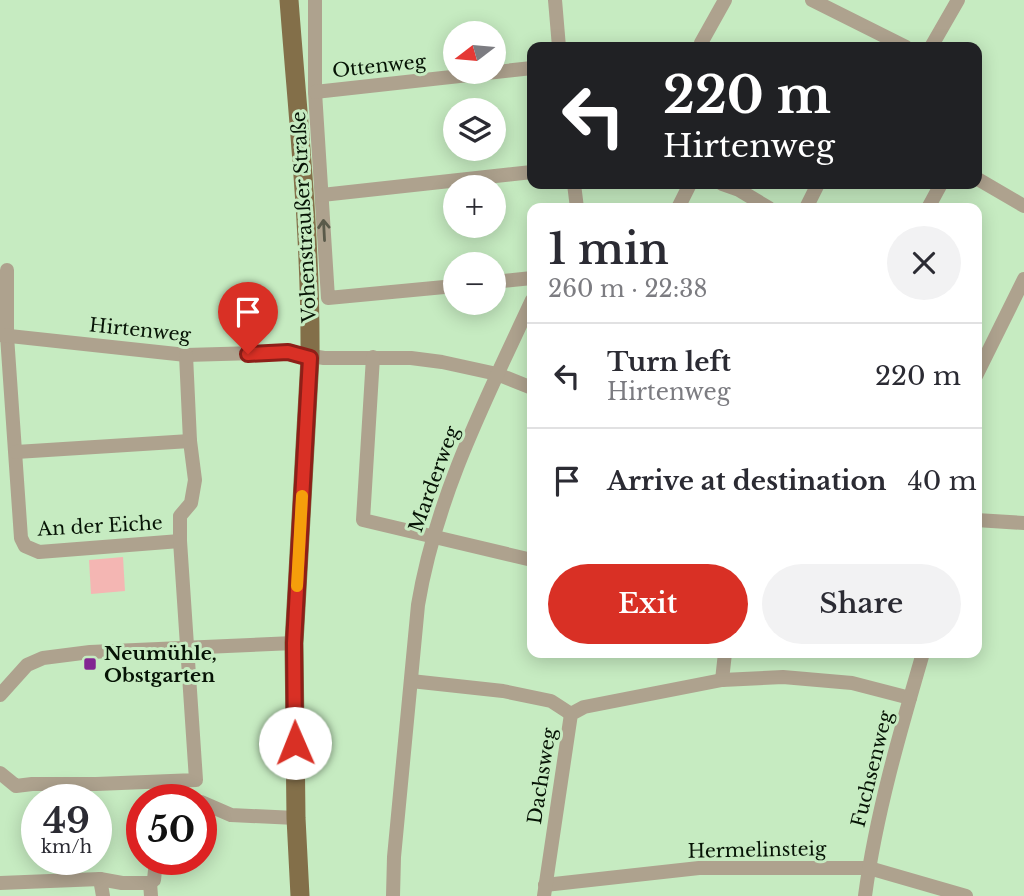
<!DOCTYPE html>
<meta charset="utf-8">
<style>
:root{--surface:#fff;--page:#f2f2f3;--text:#2b2b33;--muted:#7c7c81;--line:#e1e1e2;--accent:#d93025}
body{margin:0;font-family:"Libre Baskerville",serif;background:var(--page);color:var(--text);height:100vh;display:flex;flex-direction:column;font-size:26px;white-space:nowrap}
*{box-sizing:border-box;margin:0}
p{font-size:23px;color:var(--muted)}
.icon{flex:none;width:38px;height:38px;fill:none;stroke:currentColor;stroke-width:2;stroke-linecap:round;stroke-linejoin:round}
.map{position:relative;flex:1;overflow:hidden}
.panel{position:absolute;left:527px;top:203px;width:455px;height:455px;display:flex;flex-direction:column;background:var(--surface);border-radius:14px;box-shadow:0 4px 18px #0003}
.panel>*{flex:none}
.top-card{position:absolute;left:527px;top:42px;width:455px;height:147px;border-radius:14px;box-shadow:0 4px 18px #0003;background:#202124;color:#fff;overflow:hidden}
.needle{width:46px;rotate:254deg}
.controls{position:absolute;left:443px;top:21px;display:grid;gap:14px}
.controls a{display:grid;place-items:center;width:63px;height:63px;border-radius:50%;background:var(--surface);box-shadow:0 4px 18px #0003;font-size:35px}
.speed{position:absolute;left:21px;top:784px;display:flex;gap:14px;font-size:35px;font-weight:700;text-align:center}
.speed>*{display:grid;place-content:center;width:91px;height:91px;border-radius:50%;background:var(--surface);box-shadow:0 4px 18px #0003;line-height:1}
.speed small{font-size:18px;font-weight:400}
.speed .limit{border:10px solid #d22;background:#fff;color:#111}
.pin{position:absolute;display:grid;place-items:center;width:60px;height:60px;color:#fff;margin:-72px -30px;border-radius:50% 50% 50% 0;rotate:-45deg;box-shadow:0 0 7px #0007}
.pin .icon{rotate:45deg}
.me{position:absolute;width:77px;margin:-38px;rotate:359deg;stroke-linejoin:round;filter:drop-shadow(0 0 5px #0008)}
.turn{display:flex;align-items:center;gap:24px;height:147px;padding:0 21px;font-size:32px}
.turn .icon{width:91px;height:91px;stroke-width:2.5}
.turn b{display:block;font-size:49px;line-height:60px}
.round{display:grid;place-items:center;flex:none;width:74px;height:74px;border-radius:37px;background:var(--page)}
.headline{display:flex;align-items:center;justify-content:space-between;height:119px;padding:0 21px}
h1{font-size:42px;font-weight:600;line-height:52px}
.action{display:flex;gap:14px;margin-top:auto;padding:14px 21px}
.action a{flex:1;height:80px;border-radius:42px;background:var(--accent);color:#fff;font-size:28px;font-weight:600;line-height:80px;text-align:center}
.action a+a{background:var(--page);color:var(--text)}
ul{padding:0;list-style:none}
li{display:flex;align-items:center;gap:21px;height:105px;padding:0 21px;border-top:2px solid var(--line)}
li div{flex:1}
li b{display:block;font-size:26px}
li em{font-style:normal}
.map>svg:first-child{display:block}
</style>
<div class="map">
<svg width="1024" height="896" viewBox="0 0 1024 896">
<rect width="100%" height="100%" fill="#c6ebc1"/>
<polygon fill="#f4b6b3" points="123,557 125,591 91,594 89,560"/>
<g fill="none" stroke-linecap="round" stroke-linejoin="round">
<g stroke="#aea28e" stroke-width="14">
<polyline points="315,0 315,92 328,298 455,286"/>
<polyline points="555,0 559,47"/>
<polyline points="812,0 906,47"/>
<polyline points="700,47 701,43 725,0"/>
<polyline points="931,47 958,0"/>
<polyline points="315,92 532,68"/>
<polyline points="976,178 1024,206"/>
<polyline points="574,184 577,208"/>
<polyline points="722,184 739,190 769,208"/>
<polyline points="322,195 532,172"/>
<polyline points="678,208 690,184"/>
<polyline points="806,208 818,184"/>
<polyline points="928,208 941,184"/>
<polyline points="7,270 7,336 21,538 25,546 39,552 180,541"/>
<polyline points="494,282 532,278"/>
<polyline points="0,335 186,355 288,352 324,358 411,358 442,362 497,374 532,388"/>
<polyline points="373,357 363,520 532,560"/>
<polyline points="976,376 1024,279"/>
<polyline points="16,452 190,441"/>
<polyline points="976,520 1024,523"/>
<polyline points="722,680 725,653"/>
<polyline points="411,681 503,691 551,701 571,714"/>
<polyline points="0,695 27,665 43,658 90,652 294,643"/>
<polyline points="0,773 16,786 32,784 96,784 196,780 180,541 180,516 191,503 195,480 190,441 186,355"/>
<polyline points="201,802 231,815 296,818"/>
<polyline points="100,879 103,896"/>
<polyline points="0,883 100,879 122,883 150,883 151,896"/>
<polyline points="150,883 154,880 155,870"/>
<polyline points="545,885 699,868 869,868 966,896"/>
<path d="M393 896 394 857 418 605C436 496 486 399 532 300"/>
<polyline points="544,896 571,714 584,707 722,680 783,677 852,683 910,698"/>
<path d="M865 896C876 814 900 732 923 653"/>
</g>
<path stroke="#836f49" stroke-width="19" d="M289 0C298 119 311 238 310 358L294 643 296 818 300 896"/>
</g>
<defs><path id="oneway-shaft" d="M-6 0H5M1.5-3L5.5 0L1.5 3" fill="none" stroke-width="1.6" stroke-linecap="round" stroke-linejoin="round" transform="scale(1.75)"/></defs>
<use stroke="#5a5a4a" href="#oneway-shaft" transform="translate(324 230) rotate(-93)"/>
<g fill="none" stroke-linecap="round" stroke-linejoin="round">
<g stroke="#8d1f18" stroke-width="18">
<polyline id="route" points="248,354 288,352 310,358 294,643 295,743"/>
</g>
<use href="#route" stroke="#d93025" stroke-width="12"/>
<polyline stroke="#f59e0b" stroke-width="12" points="297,586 302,496"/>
</g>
<rect fill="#822692" stroke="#c6ebc1" stroke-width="2.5" x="83" y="657" width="14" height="14" rx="3.5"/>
<g text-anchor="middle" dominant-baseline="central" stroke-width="6" stroke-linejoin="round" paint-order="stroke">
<g font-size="19" fill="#061305" stroke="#c6ebc1">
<text transform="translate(379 66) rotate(-6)">Ottenweg</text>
<text transform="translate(304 217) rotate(-93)">Vohenstraußer Straße</text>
<text transform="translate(140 330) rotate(6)">Hirtenweg</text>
<text transform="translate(434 479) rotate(-70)">Marderweg</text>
<text transform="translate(100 526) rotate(-3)">An der Eiche</text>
<text transform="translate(872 769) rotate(-76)">Fuchsenweg</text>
<text transform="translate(542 776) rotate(-81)">Dachsweg</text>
<text transform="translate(757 850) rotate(-1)">Hermelinsteig</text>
</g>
<g font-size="19" font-weight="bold" fill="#061305" stroke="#c6ebc1" text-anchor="start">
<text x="104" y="653">Neumühle,<tspan x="104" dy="22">Obstgarten</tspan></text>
</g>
</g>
</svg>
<div class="controls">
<a><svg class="needle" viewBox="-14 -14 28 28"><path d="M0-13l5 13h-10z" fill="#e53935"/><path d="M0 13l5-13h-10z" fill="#7c7c81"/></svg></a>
<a><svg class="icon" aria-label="layers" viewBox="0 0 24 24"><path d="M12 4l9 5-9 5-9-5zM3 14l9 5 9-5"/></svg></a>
<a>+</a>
<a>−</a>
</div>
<div class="speed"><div>49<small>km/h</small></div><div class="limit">50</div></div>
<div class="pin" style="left:248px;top:354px;background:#d93025"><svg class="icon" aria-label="arrive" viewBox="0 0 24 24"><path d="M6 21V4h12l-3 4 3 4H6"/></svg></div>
<svg class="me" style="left:295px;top:743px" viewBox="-20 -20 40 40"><circle r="19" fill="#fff"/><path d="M0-13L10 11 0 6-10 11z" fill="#d93025"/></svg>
<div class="top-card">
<div class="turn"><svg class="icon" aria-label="left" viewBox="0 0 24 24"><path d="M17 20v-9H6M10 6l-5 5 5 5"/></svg><div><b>220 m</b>Hirtenweg</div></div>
</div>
<section class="panel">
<div class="headline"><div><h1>1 min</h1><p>260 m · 22:38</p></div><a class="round"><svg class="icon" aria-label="close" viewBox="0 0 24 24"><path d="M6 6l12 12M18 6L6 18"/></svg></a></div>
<ul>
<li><svg class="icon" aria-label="left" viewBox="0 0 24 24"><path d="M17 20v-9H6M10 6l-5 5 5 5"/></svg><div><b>Turn left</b><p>Hirtenweg</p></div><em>220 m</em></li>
<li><svg class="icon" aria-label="arrive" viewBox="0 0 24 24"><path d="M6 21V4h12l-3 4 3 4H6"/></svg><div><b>Arrive at destination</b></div><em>40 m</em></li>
</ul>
<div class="action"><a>Exit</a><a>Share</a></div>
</section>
</div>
